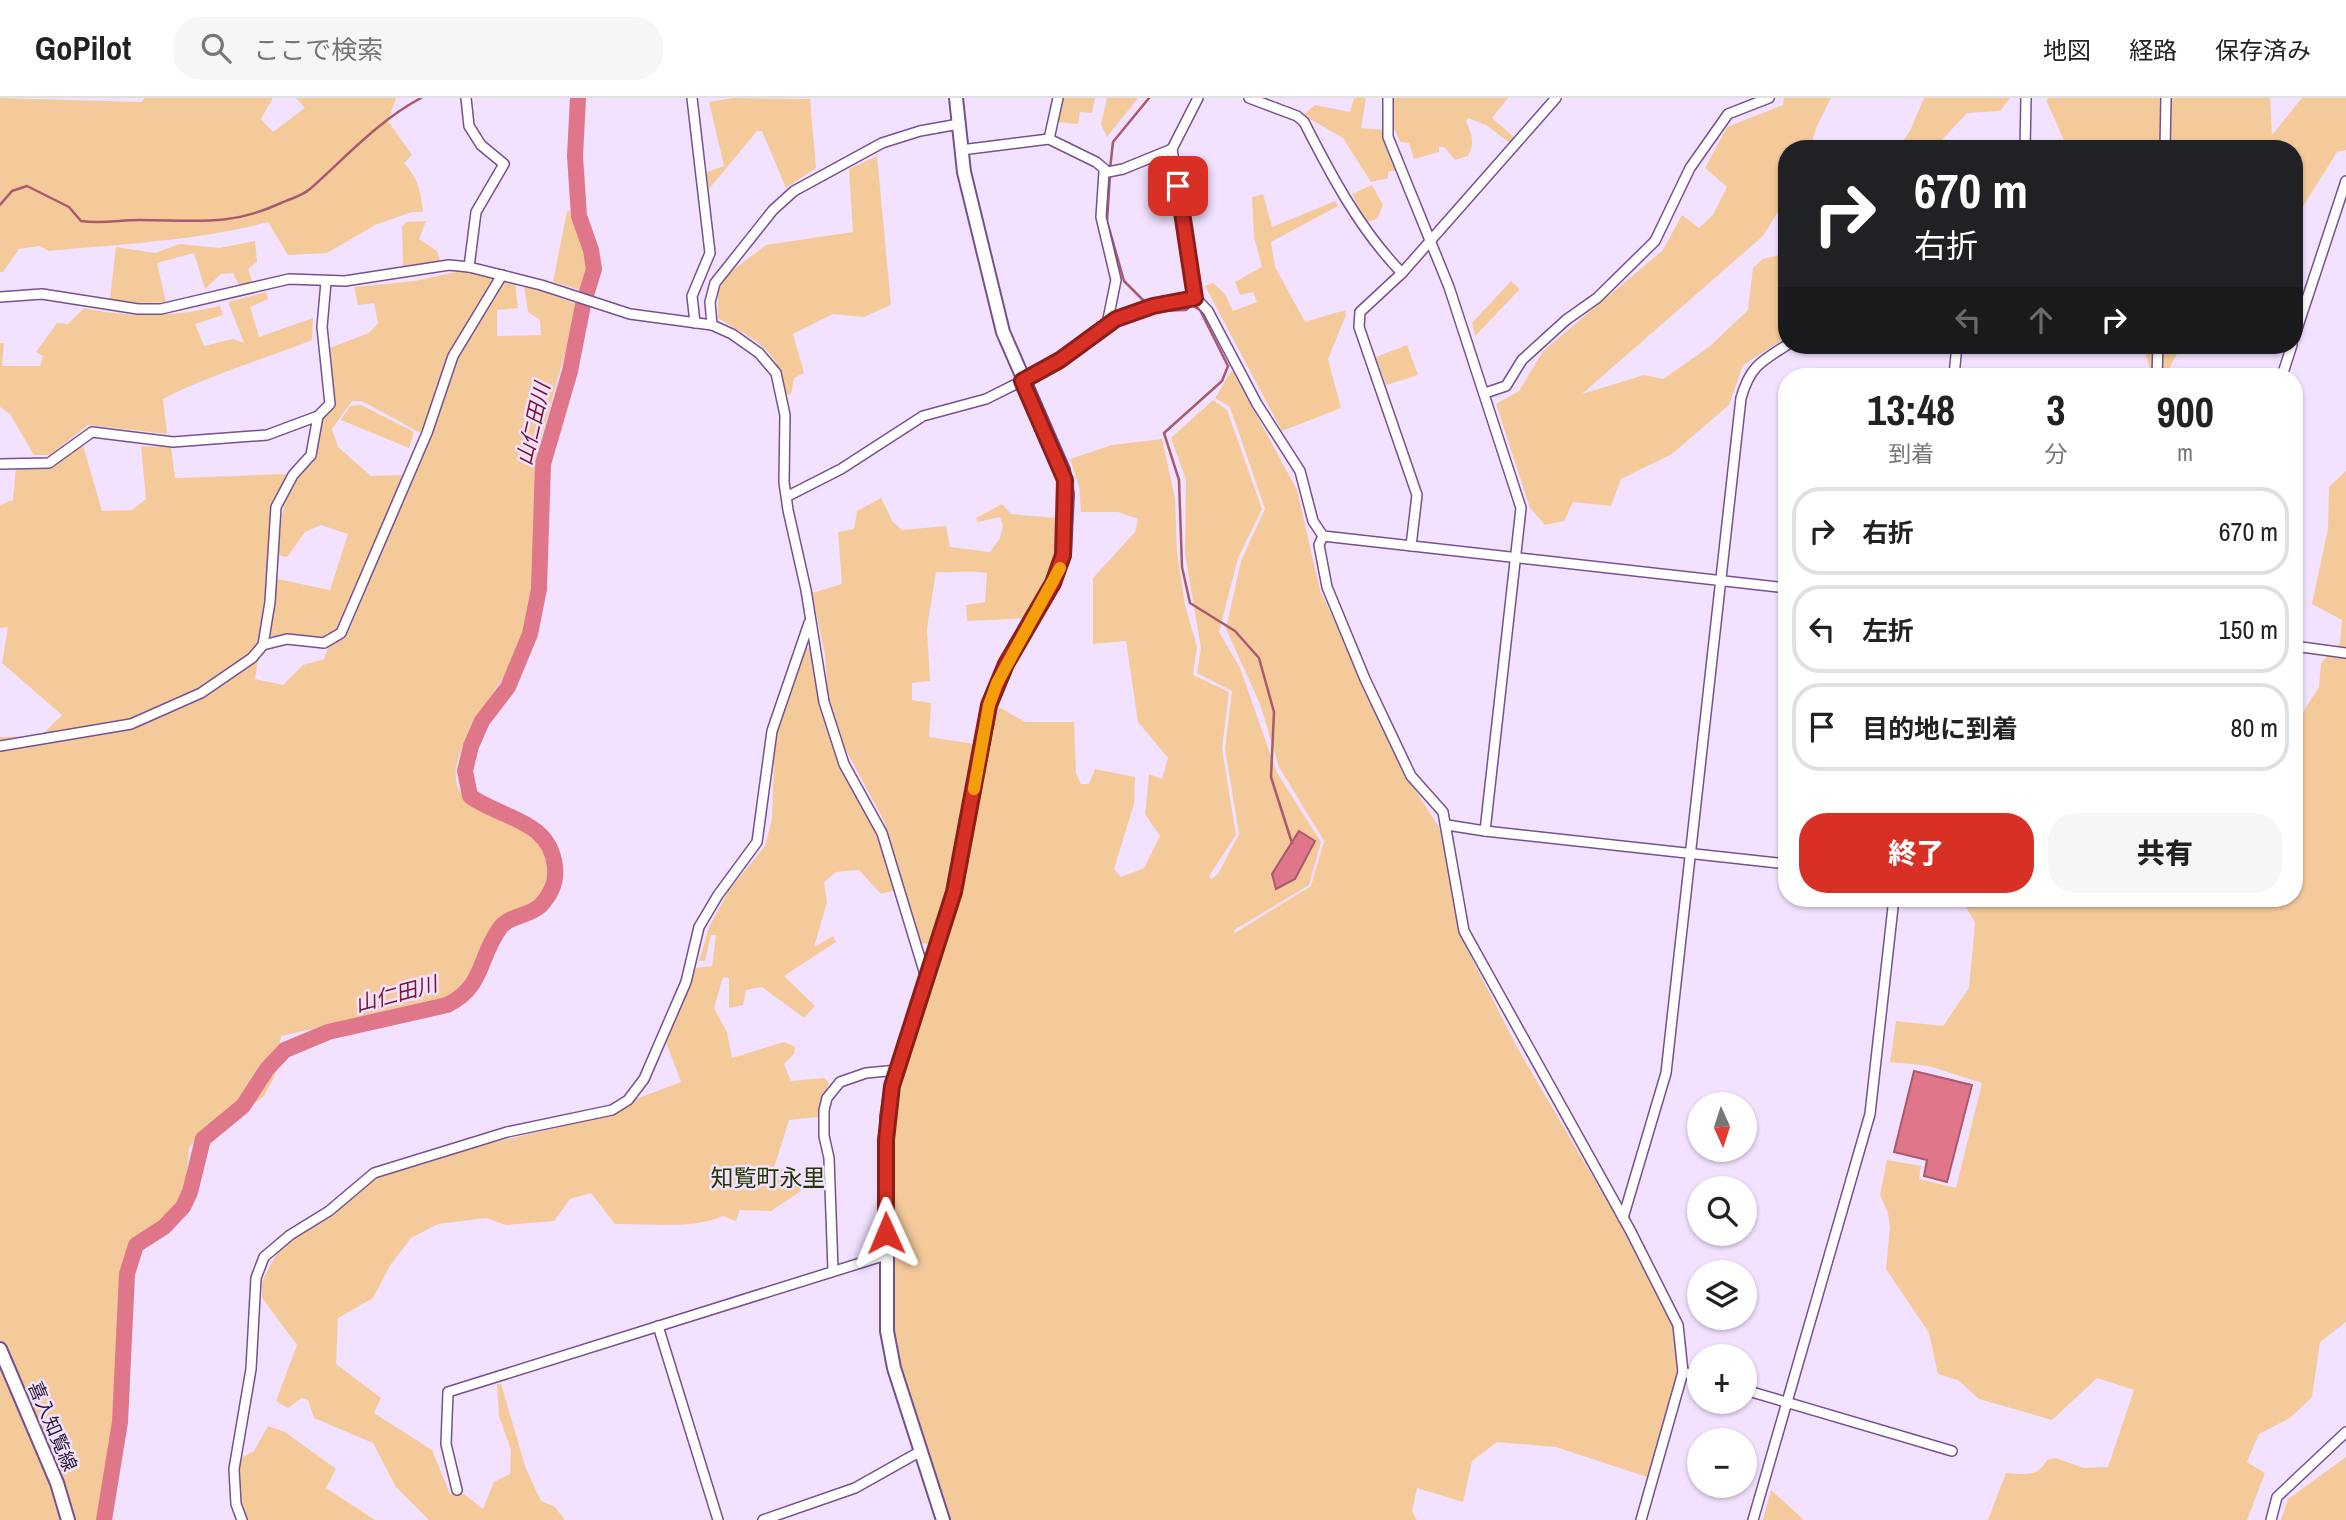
<!DOCTYPE html>
<html lang="ja">
<meta charset="utf-8">
<style>
:root{--surface:#fff;--page:#f6f6f6;--text:#222;--muted:#767676;--line:#e0e0e0;--accent:#d93025}
body{margin:0;font-family:"Archivo Narrow","Noto Sans JP",sans-serif;background:var(--page);color:var(--text);height:100vh;display:flex;flex-direction:column;font-size:26px;white-space:nowrap}
*{box-sizing:border-box;margin:0}
p{font-size:23px;color:var(--muted)}
.icon{flex:none;width:38px;height:38px;fill:none;stroke:currentColor;stroke-width:2;stroke-linecap:round;stroke-linejoin:round}
.map{position:relative;flex:1;overflow:hidden}
.drawer{position:absolute;left:1778px;top:270px;width:525px;height:539px;display:flex;flex-direction:column;background:var(--surface);border-radius:28px;box-shadow:0 2px 5px #0004}
.drawer>*{flex:none}
.top-card{position:absolute;left:1778px;top:42px;width:525px;height:214px;border-radius:28px;box-shadow:0 2px 5px #0004;background:#202124;color:#fff;overflow:hidden}
.needle{width:46px;rotate:177deg}
.controls{position:absolute;left:1687px;top:994px;display:grid;gap:14px}
.controls a{display:grid;place-items:center;width:70px;height:70px;border-radius:50%;background:var(--surface);box-shadow:0 2px 5px #0004;font-size:35px}
.pin{position:absolute;display:grid;place-items:center;width:60px;height:60px;color:#fff;margin:-30px;border-radius:14px;box-shadow:0 4px 10px #0006}
.me{position:absolute;width:77px;margin:-38px;rotate:359deg;stroke-linejoin:round;filter:drop-shadow(0 0 5px #0008)}
.turn{display:flex;align-items:center;gap:24px;height:147px;padding:0 21px;font-size:32px}
.turn .icon{width:91px;height:91px;stroke-width:2.5}
.turn b{display:block;font-size:49px;line-height:60px}
.lanes{display:flex;align-items:center;height:66px;padding:0 21px;background:#0003;justify-content:center;gap:35px;direction:ltr}
.lanes .off{opacity:.35}
.eta{display:flex;justify-content:space-evenly;align-items:center;height:119px;text-align:center}
.eta b{font-size:42px;font-weight:800;line-height:49px}
.button{display:flex;gap:14px;margin-top:auto;padding:14px 21px}
.button a{flex:1;height:80px;border-radius:28px;background:var(--accent);color:#fff;font-size:28px;font-weight:800;line-height:80px;text-align:center}
.button a+a{background:var(--page);color:var(--text)}
ul{padding:0;list-style:none}
li{display:flex;align-items:center;gap:21px;height:88px;margin:0 14px 10px;padding:0 7px;border:4px solid var(--line);border-radius:28px}
li div{flex:1}
li b{display:block;font-size:26px}
li em{font-style:normal}
header{display:flex;align-items:center;gap:42px;box-sizing:border-box;height:98px;padding:0 35px;background:var(--surface);border-bottom:2px solid var(--line)}
header strong{font-size:33px}
nav{display:flex;gap:38px;margin-inline-start:auto;font-size:24px}
.search{width:490px;height:63px;background:var(--page);display:flex;align-items:center;gap:18px;box-sizing:border-box;padding:0 24px;border-radius:28px;color:var(--muted);font-size:26px}
.map>svg:first-child{display:block}
</style>
<header>
<strong>GoPilot</strong>
<div class="search"><svg class="icon" aria-label="search" viewBox="0 0 24 24"><circle cx="10" cy="10" r="6"/><path d="M15 15l6 6"/></svg>ここで検索</div>
<nav><a>地図</a><a>経路</a><a>保存済み</a></nav>
</header>
<div class="map">
<svg width="2346" height="1422" viewBox="0 0 2346 1422">
<rect width="100%" height="100%" fill="#f2e2ff"/>
<g fill="#f5ca9b">
<path d="M0 0 142 4 144 0H273L261 21 273 34 305 10 296 0H396L388 23 412 57 404 65C418 80 421 94 423 114H412L375 127 327 155 288 157 268 124C197 143 122 146 49 153L40 148 19 151 3 174H0Z"/>
<polygon points="733,0 810,1 816,70 786,90 762,33 757,33 709,91 707,74 724,68 709,4"/>
<polygon points="1063,0 1095,0 1092,15 1080,14 1078,26 1056,24"/>
<polygon points="1107,0 1138,0 1107,39 1101,26"/>
<polygon points="1354,0 1366,0 1361,30 1384,32 1399,71 1388,74 1388,80 1371,84 1343,40 1303,17 1315,7 1350,14"/>
<path d="M1394 0H1508L1492 20 1515 40 1510 45 1486 27 1468 20 1466 23C1472 36 1475 45 1468 58L1455 62 1444 49H1439V54L1414 61 1409 45 1400 44 1394 30Z"/>
<polygon points="1784,0 1831,0 1816,30 1810,51 1787,51 1787,99 1763,138 1582,296 1644,277 1663,281 1709,249 1748,212 1753,170 1763,161 1787,155 1787,239 1743,267 1729,307 1672,356 1621,381 1611,408 1573,404 1564,423 1545,427 1530,410 1496,306 1519,293 1543,253 1663,152 1682,117 1699,130 1713,117 1727,89 1705,70 1727,29 1783,7"/>
<polygon points="1924,0 2010,0 2000,13 1967,15 1940,44 1921,42 1915,51 1897,51 1910,33"/>
<polygon points="2049,0 2270,0 2272,37 2302,0 2346,0 2346,52 2337,54 2302,110 2294,108 2294,51 2068,51 2046,2"/>
<path d="M877 58 891 207 864 219 833 216 793 236 804 275 794 280 791 296 785 297C780 249 755 244 718 220V191L729 175 766 147 853 134 849 71Z"/>
<polygon points="1372,87 1383,107 1377,121 1366,124 1352,96"/>
<polygon points="1263,96 1272,129 1335,103 1338,108 1271,144 1275,169 1305,224 1345,212 1346,217 1328,261 1341,310 1282,333 1205,188 1213,185 1225,196 1233,213 1257,204 1253,194 1240,197 1235,184 1262,169 1254,139 1252,99"/>
<path d="M567 113 573 114C587 146 595 159 583 193L553 184Z"/>
<polygon points="426,123 419,141 437,153 440,163 403,168 402,129 406,124"/>
<polygon points="255,143 257,164 248,171 253,185 240,189 233,175 221,176 205,191 194,155 157,165 166,204 138,205 110,201 116,149 155,155 180,146 219,150"/>
<path d="M464 172 515 184 518 210 497 212V238L541 237 540 222 528 214 524 187 580 207C569 241 559 275 550 309 546 324 540 340 538 355 530 418 541 484 521 545 508 584 446 647 457 687 466 721 534 721 548 756 553 768 549 785 548 798L497 822C486 854 474 877 449 900L281 938 275 977 264 998 219 1033 196 1042 189 1050 184 1101 169 1121 132 1145 122 1176 114 1318 97 1422H0V639L41 638 62 617 2 565 8 529 0 530V407L13 402 16 369H52L83 347 102 413 132 412 146 401 141 348 171 349 175 380 288 376 272 408 267 502 255 581 283 587 303 567 324 561 328 550 350 530 428 339 362 303H352L332 331 338 349 371 378 403 377C391 409 356 523 329 538 314 546 287 537 270 538L277 481 330 492 348 436 321 427 305 434 287 459 278 457C282 418 280 390 313 364L322 319 333 307 329 250 369 235 378 225 374 205 358 207 354 189 415 183Z"/>
<polygon points="1511,183 1520,191 1475,238 1472,225"/>
<path d="M266 194 268 201 250 209 259 239 313 220 312 242C262 262 211 276 163 301L167 336 88 327 50 357H34L10 316 0 309V245H4L2 268H40L43 258 36 254 57 225 68 226 84 210C132 220 173 219 220 208L223 217 195 226 204 248 233 241 244 245 228 204Z"/>
<polygon points="1407,247 1418,277 1386,287 1376,259"/>
<polygon points="2143,247 2182,247 2165,278 2152,278"/>
<path d="M1232 272 1297 392 1320 492 1406 678 1439 729 1462 841 1518 951 1652 1180 1674 1228 1679 1277 1650 1380 1556 1349 1497 1344 1472 1363 1463 1404 1417 1390 1412 1413 1417 1422H949L907 1296 892 1237 893 1046 902 985 943 845 919 846 884 723 841 643 828 601 825 557 812 495 842 486 838 434 854 431 857 413 881 400 893 424 902 432 946 428 950 449 990 454 1000 440 1003 428 1000 419 978 424 976 420 1002 406 1011 416 1056 420 1055 458 1027 520 967 523 966 507 985 504 987 475C968 472 954 475 936 474L927 531 930 583 912 585V602L931 605 929 639 987 648 999 609 1025 624H1074L1076 675 1081 686H1089L1095 671 1135 679 1134 706 1114 771 1121 779 1144 770 1160 738 1145 716 1149 676 1162 681 1168 660 1138 624 1126 543 1093 546V480L1135 434 1138 421 1118 414H1081L1079 388 1070 361 1112 347 1162 341 1175 400 1177 454 1185 507 1197 549 1193 577 1229 594 1222 651 1236 737 1209 778 1211 781 1218 776 1239 736 1225 651 1232 593 1197 575 1201 550 1185 456 1186 382 1171 340 1213 302 1227 312 1262 411 1238 460 1219 534 1240 570 1277 675 1321 744 1309 787 1234 832 1235 835 1311 788 1324 743 1279 669 1260 606 1226 531 1241 463 1265 411 1230 309 1215 300Z"/>
<polygon points="361,307 414,334 409,350 341,322 350,308"/>
<path d="M2346 373V1224L2320 1244 2312 1299 2290 1320 2259 1336 2247 1364 2265 1375 2247 1422H1988L2006 1375C2024 1376 2037 1380 2047 1362L2055 1360 2084 1370 2108 1369 2134 1292 2097 1280 2052 1322 1979 1301 1958 1282 1938 1276 1929 1235 1886 1171 1890 1129 1888 1115 1880 1097 1887 1062 1921 1068 1919 1081 1956 1090 1982 985 1929 968 1890 964 1896 923 1943 928 1969 890 1975 825 1961 800H2294V628L2319 589 2321 565 2340 545 2342 522 2312 506 2328 431 2329 389Z"/>
<path d="M806 550H811L822 613 869 716 895 792 881 796 859 772 836 774 824 784 827 804 814 849 833 838 836 844 784 878 815 908 804 920 762 889 746 892 743 907 729 910V880L723 879 714 910 727 934 732 960 784 944 795 949 794 956 784 966 791 983 824 980 829 985 818 1019 789 1022 774 1070 792 1072 801 1093 771 1113 740 1112 736 1123 723 1118C692 1132 649 1125 615 1126L591 1095 570 1101 554 1123 506 1127 486 1120 438 1126 411 1140 391 1166 373 1200 338 1220 336 1266 381 1300 374 1315 432 1352 450 1396H464L483 1411 494 1384 510 1376 511 1352 499 1318 497 1286H501L526 1371 541 1403 555 1409 565 1422H429L396 1389 373 1345 314 1320 308 1302 302 1300 288 1310 276 1303 297 1247 262 1200V1183L276 1157 292 1142 335 1113 377 1078 491 1045 614 1016 636 1001 681 984 666 944 696 870 712 868 716 837H711L705 863H699L709 829 729 792 765 748 772 721 775 634Z"/>
<polygon points="268,1328 285,1334 336,1371 326,1390 375,1422 246,1422 240,1402 239,1361 254,1353"/>
<polygon points="2346,1359 2346,1422 2281,1422 2288,1401"/>
<polygon points="1771,1392 1804,1422 1763,1422"/>
</g>
<g fill="#e07689" stroke="#a85a6f" stroke-width="2">
<polygon points="1299,733 1315,743 1295,781 1276,791 1272,776"/>
<polygon points="1914,973 1972,987 1947,1084 1924,1078 1927,1062 1894,1054"/>
</g>
<g fill="none" stroke-linecap="round" stroke-linejoin="round">
<g stroke="#a85a6f" stroke-width="2.5">
<polyline points="1110,71 1113,44 1149,0"/>
<polyline points="1110,77 1107,123 1124,183 1147,206"/>
<path d="M0 107 12 93 27 88 69 109 81 123C101 126 120 122 140 122 193 122 230 129 281 105 290 101 302 98 310 91 346 59 378 23 421 0"/>
<polyline points="1152,210 1156,213 1186,212 1192,207 1200,212 1228,268 1222,283 1164,335 1179,382 1182,469 1190,505 1235,533 1259,560 1274,614 1271,679 1292,745"/>
</g>
<path stroke="#e07689" stroke-width="16" d="M104 1422 120 1324 127 1176 136 1147 164 1129 183 1109 190 1094 203 1041 243 1008 267 971 285 952 328 934 447 907C485 888 478 860 500 830 509 817 529 819 541 807 551 796 557 784 555 769 550 721 501 721 470 698L465 673 471 648 482 623 508 589 530 536 539 491 543 366 570 273 583 207 594 171 591 152 579 118 575 58 578 0"/>
<g stroke="#765191" stroke-width="12">
<g id="street">
<polyline points="466,0 469,28 481,47 504,66 476,114 469,169"/>
<polyline points="692,0 710,155 692,198 695,225"/>
<path d="M1249 0 1297 18 1304 24C1331 77 1360 132 1402 175L1556 0"/>
<polyline points="1388,0 1388,39 1449,189 1521,410 1485,733"/>
<polyline points="1049,41 1058,0"/>
<polyline points="2025,51 2026,0"/>
<polyline points="2165,51 2166,0"/>
<polyline points="961,52 1049,41 1096,64 1108,74 1123,71 1172,51"/>
<polyline points="1104,74 1101,119 1116,182 1107,226"/>
<polyline points="1402,175 1360,214 1359,229 1417,397 1411,448"/>
<polyline points="0,199 42,196 138,211 161,211 289,181 345,183 449,167 469,169 541,187 630,216 712,227 732,236 759,255 776,275 785,317 784,384 788,412 806,492 824,604 844,666 882,735 927,883"/>
<polyline points="1195,199 1172,51 1198,0"/>
<polyline points="712,227 710,204 715,185 773,112 794,93 882,45 920,33 959,26"/>
<polyline points="2294,240 2346,83"/>
<polyline points="1954,278 1957,247"/>
<polyline points="2157,278 2158,247"/>
<polyline points="2282,278 2292,247"/>
<polyline points="1485,295 1506,288 1522,262 1566,222 1597,200 1655,143 1690,70 1728,16 1769,0"/>
<polyline points="0,366 49,365 92,334 173,344 267,337 318,318 330,306 322,229 326,184"/>
<polyline points="788,398 841,371 923,318 986,301 1040,274 1116,221 1152,208 1195,199 1208,213 1257,306 1300,373 1313,423 1323,438 1787,490"/>
<polyline points="1323,438 1319,447 1327,489 1365,581 1411,678 1443,714 1464,833 1630,1132 1678,1227 1683,1274 1641,1422"/>
<polyline points="263,547 270,504 276,409 293,377 311,357 318,318"/>
<polyline points="2294,548 2346,555"/>
<polyline points="0,648 131,626 201,595 252,560 263,547 287,541 324,545 341,535 427,335 453,258 502,177"/>
<polyline points="1447,727 1485,733 1787,766"/>
<path d="M1623 1120 1666 975 1741 300C1750 269 1760 264 1787 247"/>
<polyline points="833,1172 829,1060 824,1038 824,1012 827,1000 840,984 866,975 898,972"/>
<polyline points="658,1228 718,1422"/>
<polyline points="1683,1274 1699,1279"/>
<polyline points="1745,1292 1952,1353"/>
<polyline points="457,1392 446,1346 448,1294 886,1157"/>
<polyline points="242,1422 236,1406 234,1371 251,1271 256,1180 264,1159 290,1137 329,1113 374,1075 507,1034 612,1012 628,1002 644,981 686,884 699,829 718,797 757,744 772,633 809,525"/>
<polyline points="763,1422 855,1390 921,1353"/>
<polyline points="1753,1422 1870,1016 1894,800"/>
<polyline points="2271,1422 2277,1399 2346,1334"/>
</g>
</g>
<g stroke="#765191" stroke-width="16">
<g id="secondary">
<polyline points="0,1251 57,1385 68,1422"/>
<polyline points="943,1422 894,1270 887,1233 887,1019 892,988 954,794 990,607 1006,566 1053,486 1064,457 1067,396 1063,372 1003,234 964,74 956,0"/>
</g>
</g>
<use href="#street" stroke="#fff" stroke-width="9"/>
<use href="#secondary" stroke="#fff" stroke-width="12"/>
</g>
<g fill="none" stroke-linecap="round" stroke-linejoin="round">
<g stroke="#8d1f18" stroke-width="18">
<polyline id="route" points="886,1135 886,1042 892,988 954,794 989,607 1006,566 1053,485 1063,457 1065,382 1022,283 1060,262 1116,221 1153,208 1195,200 1178,88"/>
</g>
<use href="#route" stroke="#d93025" stroke-width="12"/>
<polyline stroke="#f59e0b" stroke-width="12" points="974,691 989,607 997,585 1060,470"/>
</g>
<g text-anchor="middle" dominant-baseline="central" stroke-width="5" stroke-linejoin="round" paint-order="stroke">
<g font-size="19" fill="#271832" stroke="#f2e2ff">
<text transform="translate(53 1328) rotate(67)">喜入知覧線</text>
</g>
<g font-size="21" font-style="italic" fill="#781833" stroke="#f2e2ff">
<text transform="translate(533 326) rotate(-77)">山仁田川</text>
<text transform="translate(396 896) rotate(-15)">山仁田川</text>
</g>
<g font-size="23" fill="#213601" stroke="#f2e2ff">
<text x="768" y="1079">知覧町永里</text>
</g>
</g>
</svg>
<div class="controls">
<a><svg class="needle" viewBox="-14 -14 28 28"><path d="M0-13l5 13h-10z" fill="#e53935"/><path d="M0 13l5-13h-10z" fill="#767676"/></svg></a>
<a><svg class="icon" aria-label="search" viewBox="0 0 24 24"><circle cx="10" cy="10" r="6"/><path d="M15 15l6 6"/></svg></a>
<a><svg class="icon" aria-label="layers" viewBox="0 0 24 24"><path d="M12 4l9 5-9 5-9-5zM3 14l9 5 9-5"/></svg></a>
<a>+</a>
<a>−</a>
</div>
<div class="pin" style="left:1178px;top:88px;background:#d93025"><svg class="icon" aria-label="arrive" viewBox="0 0 24 24"><path d="M6 21V4h12l-3 4 3 4H6"/></svg></div>
<svg class="me" style="left:886px;top:1135px" viewBox="-20 -20 40 40"><path d="M0-17L14 15 0 8-14 15z" fill="#d93025" stroke="#fff" stroke-width="4"/></svg>
<div class="top-card">
<div class="turn"><svg class="icon" aria-label="right" viewBox="0 0 24 24"><path d="M7 20v-9h11M14 6l5 5-5 5"/></svg><div><b>670 m</b>右折</div></div>
<div class="lanes"><svg class="icon off" aria-label="left" viewBox="0 0 24 24"><path d="M17 20v-9H6M10 6l-5 5 5 5"/></svg><svg class="icon off" aria-label="ahead" viewBox="0 0 24 24"><path d="M12 20V5M6 11l6-6 6 6"/></svg><svg class="icon" aria-label="right" viewBox="0 0 24 24"><path d="M7 20v-9h11M14 6l5 5-5 5"/></svg></div>
</div>
<section class="drawer">
<div class="eta">
<div><b>13:48</b><p>到着</p></div>
<div><b>3</b><p>分</p></div>
<div><b>900</b><p>m</p></div>
</div>
<ul>
<li><svg class="icon" aria-label="right" viewBox="0 0 24 24"><path d="M7 20v-9h11M14 6l5 5-5 5"/></svg><div><b>右折</b></div><em>670 m</em></li>
<li><svg class="icon" aria-label="left" viewBox="0 0 24 24"><path d="M17 20v-9H6M10 6l-5 5 5 5"/></svg><div><b>左折</b></div><em>150 m</em></li>
<li><svg class="icon" aria-label="arrive" viewBox="0 0 24 24"><path d="M6 21V4h12l-3 4 3 4H6"/></svg><div><b>目的地に到着</b></div><em>80 m</em></li>
</ul>
<div class="button"><a>終了</a><a>共有</a></div>
</section>
</div>
